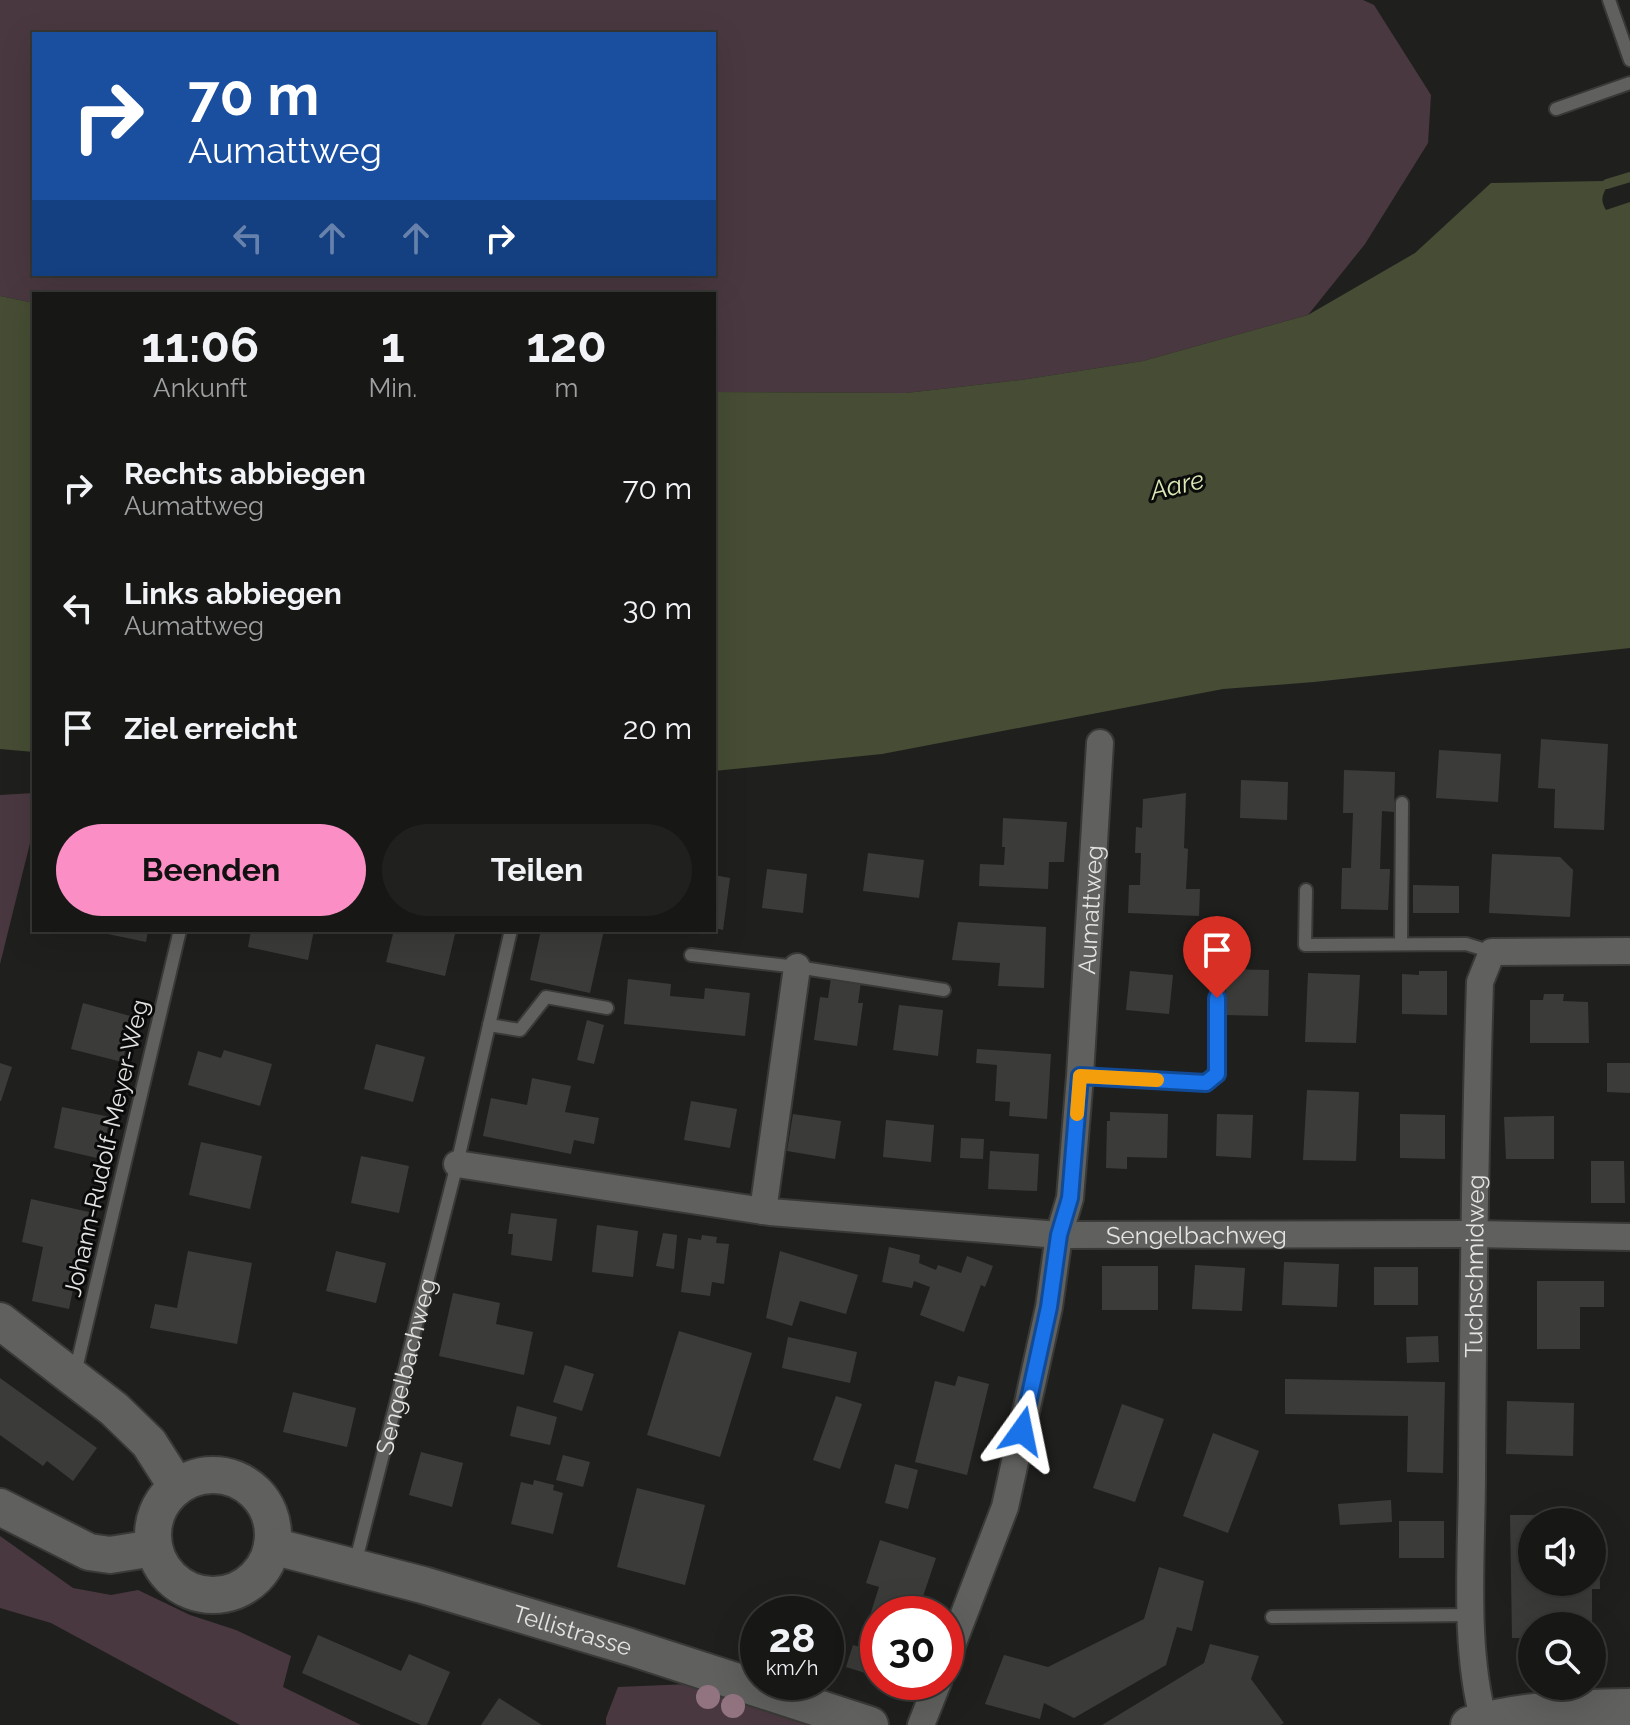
<!DOCTYPE html>
<html lang="de">
<style>
:root{--surface:#171816;--page:#20211f;--text:#f1f3f6;--muted:#9ea0a1;--line:#363735;--accent:#fb8fc5}
body{margin:0;font-family:Raleway,sans-serif;background:var(--page);color:var(--text);height:100vh;display:flex;flex-direction:column;font-size:30px;white-space:nowrap}
*{box-sizing:border-box;margin:0}
p{font-size:26px;color:var(--muted)}
.icon{flex:none;width:44px;height:44px;fill:none;stroke:currentColor;stroke-width:2;stroke-linecap:round;stroke-linejoin:round}
.map{position:relative;flex:1;overflow:hidden}
.sheet{position:absolute;left:32px;top:292px;width:684px;height:640px;display:flex;flex-direction:column;background:var(--surface);border-radius:0px;box-shadow:0 8px 32px #0002,0 0 0 2px var(--line)}
.sheet>*{flex:none}
.hud{position:absolute;left:32px;top:32px;width:684px;height:244px;border-radius:0px;box-shadow:0 8px 32px #0002,0 0 0 2px var(--line);background:#1a4fa0;color:#fff;overflow:hidden}
.tools{position:absolute;left:1518px;top:1508px;display:grid;gap:16px}
.tools a{display:grid;place-items:center;width:88px;height:88px;border-radius:50%;background:var(--surface);box-shadow:0 8px 32px #0002,0 0 0 2px var(--line);font-size:40px}
.speed{position:absolute;left:740px;top:1596px;display:flex;gap:16px;font-size:40px;font-weight:700;text-align:center}
.speed>*{display:grid;place-content:center;width:104px;height:104px;border-radius:50%;background:var(--surface);box-shadow:0 8px 32px #0002,0 0 0 2px var(--line);line-height:1}
.speed small{font-size:20px;font-weight:400}
.speed .limit{border:12px solid #d22;background:#fff;color:#111}
.pin{position:absolute;display:grid;place-items:center;width:68px;height:68px;color:#fff;margin:-82px -34px;border-radius:50% 50% 50% 0;rotate:-45deg;box-shadow:0 0 8px #0007}
.pin .icon{rotate:45deg}
.me{position:absolute;width:88px;margin:-44px;rotate:12deg;stroke-linejoin:round;filter:drop-shadow(0 0 6px #0008)}
.turn{display:flex;align-items:center;gap:28px;height:168px;padding:0 24px;font-size:36px}
.turn .icon{width:104px;height:104px;stroke-width:2.5}
.turn b{display:block;font-size:56px;line-height:68px}
.lanes{display:flex;align-items:center;height:76px;padding:0 24px;background:#0003;justify-content:center;gap:40px;direction:ltr}
.lanes .off{opacity:.35}
.eta{display:flex;justify-content:space-evenly;align-items:center;height:136px;text-align:center}
.eta b{font-size:48px;font-weight:700;line-height:56px}
.primary-button{display:flex;gap:16px;margin-top:auto;padding:16px 24px}
.primary-button a{flex:1;height:92px;border-radius:48px;background:var(--accent);color:#111;font-size:32px;font-weight:700;line-height:92px;text-align:center}
.primary-button a+a{background:var(--page);color:var(--text)}
ul{padding:0;list-style:none}
li{display:flex;align-items:center;gap:24px;height:120px;padding:0 24px}
li div{flex:1}
li b{display:block;font-size:30px}
li em{font-style:normal}
.map>svg:first-child{display:block}
</style>
<div class="map">
<svg width="1630" height="1725" viewBox="0 0 1630 1725">
<rect width="100%" height="100%" fill="#1f201e"/>
<g fill="#4a3840" fill-rule="evenodd">
<path d="M0 0H1363L1374 5 1431 95 1428 143 1365 244 1308 315 1143 361 1021 380 906 393 714 392V294H34V303L0 296ZM34 34H714V274H34Z"/>
<polygon points="34,793 34,827 0,964 0,795"/>
<polygon points="0,1536 73,1588 111,1595 138,1590 190,1615 236,1630 291,1656 283,1687 361,1725 240,1725 51,1623 0,1608"/>
<polygon points="690,1684 808,1725 606,1725 606,1718 618,1687"/>
</g>
<g fill="#464d34">
<path d="M1603 181 1608 185C1602 195 1600 200 1606 210L1630 202V648L1314 682 1223 689 882 754 714 771V392L906 393 1021 380 1143 361 1308 315 1415 253 1491 183Z"/>
<polygon points="0,296 34,303 34,752 0,749"/>
</g>
<g fill="none" stroke-linecap="round" stroke-linejoin="round">
<polyline stroke="#464d34" stroke-width="10" points="1607,184 1630,177"/>
</g>
<g fill="#3b3c39">
<polygon points="1541,739 1608,744 1604,830 1554,828 1555,789 1538,788"/>
<polygon points="1439,750 1501,754 1498,802 1436,798"/>
<polygon points="1344,770 1395,772 1394,812 1382,811 1380,869 1390,869 1388,910 1341,909 1342,868 1351,868 1353,813 1343,813"/>
<polygon points="1241,780 1288,782 1287,820 1240,818"/>
<polygon points="1186,793 1184,848 1188,849 1186,889 1200,889 1199,916 1128,913 1129,885 1140,885 1141,853 1135,853 1136,827 1142,828 1143,799"/>
<polygon points="1003,818 1067,822 1064,862 1049,862 1048,889 979,886 980,864 1004,865 1005,847 1002,847"/>
<polygon points="868,853 924,860 919,898 863,891"/>
<polygon points="1492,854 1560,857 1573,870 1570,917 1489,913"/>
<polygon points="767,869 807,874 803,913 762,908"/>
<polygon points="714,875 730,878 723,930 714,928"/>
<polygon points="1413,885 1459,886 1459,913 1413,913"/>
<polygon points="958,922 1046,927 1044,988 998,986 1000,963 952,960"/>
<polygon points="104,930 148,930 146,942 103,933"/>
<polygon points="251,930 314,930 308,960 248,947"/>
<polygon points="394,930 456,930 445,976 386,962"/>
<polygon points="541,930 604,930 590,993 530,980"/>
<polygon points="1226,969 1269,970 1268,1016 1225,1015"/>
<polygon points="1130,971 1173,975 1169,1014 1126,1010"/>
<polygon points="1419,971 1447,971 1447,1015 1402,1014 1402,974 1419,975"/>
<polygon points="1308,973 1360,975 1356,1043 1305,1042"/>
<polygon points="831,978 861,982 858,1003 863,1003 857,1046 814,1040 820,997 828,998"/>
<polygon points="628,979 671,984 670,996 704,999 705,988 750,993 745,1036 624,1024"/>
<polygon points="1544,994 1564,994 1563,1001 1588,1002 1589,1043 1530,1043 1530,1000 1543,1000"/>
<polygon points="83,1003 134,1017 122,1062 71,1049"/>
<polygon points="899,1005 943,1010 938,1056 893,1050"/>
<polygon points="587,1020 604,1025 594,1064 577,1060"/>
<polygon points="376,1044 425,1057 413,1102 364,1089"/>
<polygon points="977,1049 1051,1054 1047,1119 1009,1116 1010,1102 995,1101 997,1065 976,1063"/>
<polygon points="224,1050 272,1064 260,1106 188,1085 198,1051 221,1058"/>
<polygon points="0,1063 12,1067 1,1101 0,1101"/>
<polygon points="1607,1063 1630,1063 1630,1093 1607,1092"/>
<polygon points="532,1078 571,1086 565,1112 599,1118 594,1144 574,1140 571,1154 483,1136 491,1098 527,1105"/>
<polygon points="1307,1090 1359,1092 1356,1161 1303,1160"/>
<polygon points="691,1101 737,1109 730,1148 684,1140"/>
<polygon points="62,1107 110,1117 101,1159 54,1148"/>
<polygon points="1110,1112 1168,1114 1167,1158 1127,1157 1127,1169 1106,1168 1107,1121 1110,1121"/>
<polygon points="793,1114 841,1121 835,1159 787,1151"/>
<polygon points="1217,1114 1253,1115 1251,1158 1216,1156"/>
<polygon points="1400,1114 1445,1115 1445,1159 1400,1158"/>
<polygon points="1554,1116 1554,1159 1506,1159 1504,1117"/>
<polygon points="886,1120 934,1125 931,1162 883,1157"/>
<polygon points="961,1138 984,1139 983,1159 960,1158"/>
<polygon points="201,1142 262,1156 250,1209 189,1195"/>
<polygon points="990,1151 1039,1154 1037,1191 988,1189"/>
<polygon points="361,1156 409,1166 399,1213 351,1203"/>
<polygon points="1591,1161 1624,1161 1625,1203 1591,1203"/>
<polygon points="31,1199 89,1212 69,1309 32,1301 43,1247 22,1242"/>
<polygon points="511,1213 557,1219 552,1261 511,1255 513,1234 508,1234"/>
<polygon points="597,1225 638,1231 633,1277 592,1272"/>
<polygon points="663,1233 677,1235 674,1269 656,1266"/>
<polygon points="702,1235 717,1237 716,1243 729,1244 724,1284 712,1282 710,1296 681,1292 688,1238 701,1240"/>
<polygon points="889,1247 920,1255 919,1263 936,1270 938,1265 961,1273 967,1256 993,1266 985,1287 981,1285 964,1332 920,1315 930,1287 914,1281 912,1288 882,1282"/>
<polygon points="188,1251 252,1263 237,1344 150,1328 155,1304 177,1308"/>
<polygon points="336,1251 386,1263 376,1303 326,1291"/>
<polygon points="780,1251 858,1275 846,1314 800,1301 792,1326 766,1318"/>
<polygon points="1284,1262 1339,1264 1337,1307 1282,1305"/>
<polygon points="1195,1265 1245,1268 1242,1311 1192,1309"/>
<rect x="1102" y="1266" width="56" height="44"/>
<rect x="1374" y="1267" width="44" height="38"/>
<polygon points="1537,1281 1604,1281 1604,1307 1580,1307 1580,1349 1537,1349"/>
<polygon points="453,1293 500,1303 496,1324 533,1332 524,1375 439,1356"/>
<polygon points="679,1331 752,1353 720,1457 647,1435"/>
<polygon points="1438,1336 1439,1362 1407,1363 1406,1337"/>
<polygon points="788,1337 857,1352 850,1383 782,1368"/>
<polygon points="565,1365 594,1374 582,1411 553,1402"/>
<polygon points="958,1376 989,1384 967,1475 915,1462 935,1381 955,1386"/>
<polygon points="0,1378 97,1448 73,1481 47,1461 43,1466 0,1435"/>
<polygon points="1285,1379 1445,1382 1443,1473 1407,1472 1408,1416 1285,1414"/>
<polygon points="293,1392 356,1408 347,1447 283,1432"/>
<polygon points="836,1396 862,1404 840,1469 813,1460"/>
<polygon points="1507,1401 1574,1403 1573,1456 1506,1454"/>
<polygon points="1122,1404 1164,1419 1135,1502 1093,1488"/>
<polygon points="517,1406 557,1417 550,1445 510,1436"/>
<polygon points="1213,1433 1259,1451 1228,1533 1183,1516"/>
<polygon points="421,1452 463,1463 452,1507 409,1495"/>
<polygon points="563,1455 590,1462 583,1487 556,1480"/>
<polygon points="895,1464 918,1470 908,1509 885,1503"/>
<polygon points="534,1480 554,1485 553,1490 563,1493 553,1534 511,1524 521,1482 533,1485"/>
<polygon points="637,1488 705,1505 685,1585 617,1567"/>
<polygon points="1391,1500 1392,1522 1340,1525 1338,1504"/>
<polygon points="1510,1515 1590,1515 1589,1522 1532,1522 1532,1582 1592,1582 1592,1533 1599,1533 1600,1589 1592,1589 1592,1626 1532,1626 1532,1638 1512,1638"/>
<rect x="1399" y="1521" width="45" height="37"/>
<polygon points="880,1540 936,1558 917,1614 878,1614 878,1677 846,1667 853,1645 860,1647 879,1587 866,1583"/>
<polygon points="1159,1567 1204,1581 1192,1631 1177,1627 1166,1665 1074,1718 1044,1703 1040,1719 985,1704 1004,1655 1048,1667 1144,1619"/>
<polygon points="318,1635 401,1671 409,1654 450,1672 427,1725 421,1725 302,1673"/>
<polygon points="1210,1644 1259,1656 1251,1679 1284,1723 1280,1725 1102,1725 1204,1663"/>
<polygon points="499,1698 542,1725 481,1725"/>
</g>
<g fill="none" stroke-linecap="round" stroke-linejoin="round">
<g stroke="#393a38" stroke-width="16">
<g id="service">
<polyline points="1609,0 1630,60"/>
<polyline points="1556,109 1630,83"/>
<polyline points="1306,890 1305,945 1466,944 1492,952"/>
<polyline points="1401,944 1402,803"/>
<polyline points="691,955 797,967 944,990"/>
<polyline points="489,1025 520,1030 546,997 607,1008"/>
<polyline points="1080,1076 1206,1083 1217,1074 1217,973"/>
<polyline points="75,1373 180,930"/>
<path id="s1" d="M355 1564 457 1164 511 930"/>
<polyline points="1272,1617 1472,1615"/>
</g>
</g>
<g stroke="#393a38" stroke-width="30">
<g id="minor">
<path id="s2" d="M457 1164 770 1212 1059 1235 1473 1234 1630 1237"/>
<polyline points="763,1211 797,967"/>
<path id="s3" d="M946 1661 1005 1507 1049 1307 1059 1235 1070 1198 1080 1076 1100 743"/>
<path id="s4" d="M1484 1721C1463 1647 1472 1550 1472 1473 1473 1309 1475 1145 1480 982L1492 952 1630 951"/>
<polyline points="921,1725 938,1682"/>
</g>
</g>
<g stroke="#393a38" stroke-width="40">
<g id="secondary">
<polyline points="0,1321 114,1409 149,1443 177,1487"/>
<circle cx="213" cy="1535" r="60"/>
<polyline points="0,1507 89,1552 110,1555 154,1548"/>
<path id="s5" d="M272 1546 423 1585 630 1647 870 1725"/>
<path d="M1469 1725C1521 1709 1576 1708 1630 1707"/>
</g>
</g>
<use href="#service" stroke="#60615e" stroke-width="12"/>
<use href="#minor" stroke="#60615e" stroke-width="26"/>
<use href="#secondary" stroke="#60615e" stroke-width="36"/>
</g>
<g fill="#927481">
<circle cx="708" cy="1697" r="12"/>
<circle cx="733" cy="1706" r="12"/>
</g>
<g fill="none" stroke-linecap="round" stroke-linejoin="round">
<g stroke="#114b97" stroke-width="20">
<polyline id="route" points="1022,1431 1049,1307 1059,1235 1070,1198 1080,1076 1206,1083 1217,1074 1217,998"/>
</g>
<use href="#route" stroke="#1a73e8" stroke-width="14"/>
<polyline stroke="#f59e0b" stroke-width="14" points="1077,1114 1080,1076 1157,1080"/>
</g>
<g text-anchor="middle" dominant-baseline="central" stroke-width="6" stroke-linejoin="round" paint-order="stroke">
<g font-size="24" fill="#e3e3e2" stroke="#090a09">
<text stroke="none"><textPath href="#s3" startOffset="770">Aumattweg</textPath></text>
<text transform="translate(106 1148) rotate(-77)">Johann-Rudolf-Meyer-Weg</text>
<text stroke="none"><textPath href="#s2" startOffset="744">Sengelbachweg</textPath></text>
<text stroke="none"><textPath href="#s4" startOffset="456">Tuchschmidweg</textPath></text>
<text stroke="none"><textPath href="#s1" startOffset="204">Sengelbachweg</textPath></text>
<text stroke="none"><textPath href="#s5" startOffset="312">Tellistrasse</textPath></text>
</g>
<g font-size="26" font-style="italic" fill="#dae8b4" stroke="#090a09">
<text transform="translate(1177 485) rotate(-13)">Aare</text>
</g>
</g>
</svg>
<div class="tools">
<a><svg class="icon" aria-label="sound" viewBox="0 0 24 24"><path d="M4 9h4l5-4v14l-5-4H4zM17 9q2 3 0 6"/></svg></a>
<a><svg class="icon" aria-label="search" viewBox="0 0 24 24"><circle cx="10" cy="10" r="6"/><path d="M15 15l6 6"/></svg></a>
</div>
<div class="speed"><div>28<small>km/h</small></div><div class="limit">30</div></div>
<div class="pin" style="left:1217px;top:998px;background:#d93025"><svg class="icon" aria-label="arrive" viewBox="0 0 24 24"><path d="M6 21V4h12l-3 4 3 4H6"/></svg></div>
<svg class="me" style="left:1022px;top:1431px" viewBox="-20 -20 40 40"><path d="M0-17L14 15 0 8-14 15z" fill="#1a73e8" stroke="#fff" stroke-width="4"/></svg>
<div class="hud">
<div class="turn"><svg class="icon" aria-label="right" viewBox="0 0 24 24"><path d="M7 20v-9h11M14 6l5 5-5 5"/></svg><div><b>70 m</b>Aumattweg</div></div>
<div class="lanes"><svg class="icon off" aria-label="left" viewBox="0 0 24 24"><path d="M17 20v-9H6M10 6l-5 5 5 5"/></svg><svg class="icon off" aria-label="ahead" viewBox="0 0 24 24"><path d="M12 20V5M6 11l6-6 6 6"/></svg><svg class="icon off" aria-label="ahead" viewBox="0 0 24 24"><path d="M12 20V5M6 11l6-6 6 6"/></svg><svg class="icon" aria-label="right" viewBox="0 0 24 24"><path d="M7 20v-9h11M14 6l5 5-5 5"/></svg></div>
</div>
<section class="sheet">
<div class="eta">
<div><b>11:06</b><p>Ankunft</p></div>
<div><b>1</b><p>Min.</p></div>
<div><b>120</b><p>m</p></div>
</div>
<ul>
<li><svg class="icon" aria-label="right" viewBox="0 0 24 24"><path d="M7 20v-9h11M14 6l5 5-5 5"/></svg><div><b>Rechts abbiegen</b><p>Aumattweg</p></div><em>70 m</em></li>
<li><svg class="icon" aria-label="left" viewBox="0 0 24 24"><path d="M17 20v-9H6M10 6l-5 5 5 5"/></svg><div><b>Links abbiegen</b><p>Aumattweg</p></div><em>30 m</em></li>
<li><svg class="icon" aria-label="arrive" viewBox="0 0 24 24"><path d="M6 21V4h12l-3 4 3 4H6"/></svg><div><b>Ziel erreicht</b></div><em>20 m</em></li>
</ul>
<div class="primary-button"><a>Beenden</a><a>Teilen</a></div>
</section>
</div>
